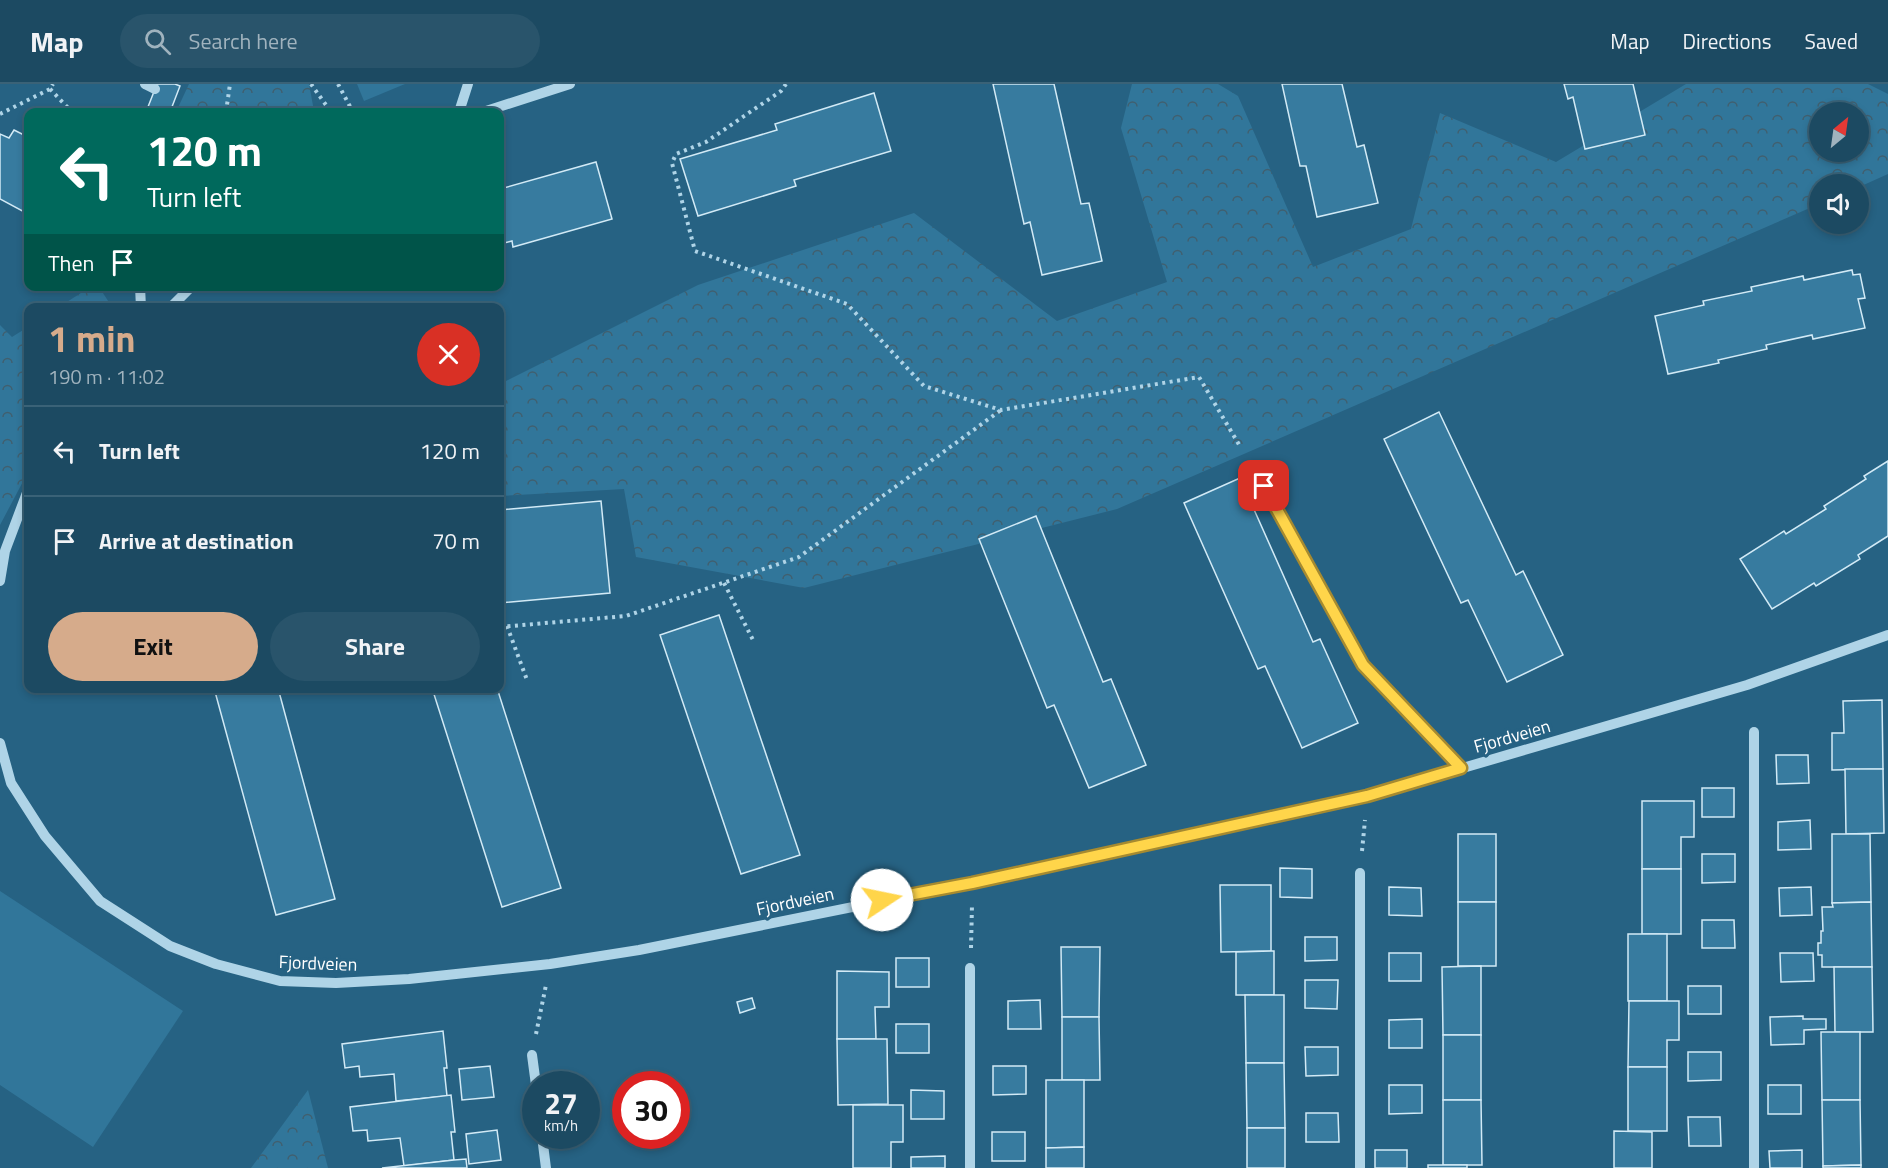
<!DOCTYPE html>
<meta charset="utf-8">
<style>
:root{--surface:#1c4a62;--page:#29546b;--text:#f1f3f6;--muted:#a0b3be;--line:#3a6277;--accent:#d6ab8b}
body{margin:0;font-family:"Titillium Web",sans-serif;background:var(--page);color:var(--text);height:100vh;display:flex;flex-direction:column;font-size:22px;white-space:nowrap}
*{box-sizing:border-box;margin:0}
p{font-size:20px;color:var(--muted)}
.icon{flex:none;width:33px;height:33px;fill:none;stroke:currentColor;stroke-width:2;stroke-linecap:round;stroke-linejoin:round}
.map{position:relative;flex:1;overflow:hidden}
.drawer{position:absolute;left:24px;top:219px;width:480px;height:390px;display:flex;flex-direction:column;background:var(--surface);border-radius:12px;box-shadow:0 3px 9px #0003,0 0 0 2px var(--line)}
.drawer>*{flex:none}
.top-card{position:absolute;left:24px;top:24px;width:480px;height:183px;border-radius:12px;box-shadow:0 3px 9px #0003,0 0 0 2px var(--line);background:#00695c;color:#fff;overflow:hidden}
.needle{width:39px;rotate:29deg}
.buttons{position:absolute;left:1809px;top:18px;display:grid;gap:12px}
.buttons a{display:grid;place-items:center;width:60px;height:60px;border-radius:50%;background:var(--surface);box-shadow:0 3px 9px #0003,0 0 0 2px var(--line);font-size:30px}
.speed{position:absolute;left:522px;top:987px;display:flex;gap:12px;font-size:30px;font-weight:700;text-align:center}
.speed>*{display:grid;place-content:center;width:78px;height:78px;border-radius:50%;background:var(--surface);box-shadow:0 3px 9px #0003,0 0 0 2px var(--line);line-height:1}
.speed small{font-size:15px;font-weight:400}
.speed .limit{border:9px solid #d22;background:#fff;color:#111}
.pin{position:absolute;display:grid;place-items:center;width:51px;height:51px;color:#fff;margin:-26px;border-radius:12px;box-shadow:0 3px 9px #0006}
.me{position:absolute;width:66px;margin:-33px;rotate:79deg;stroke-linejoin:round;filter:drop-shadow(0 0 4px #0008)}
.turn{display:flex;align-items:center;gap:21px;height:126px;padding:0 24px;font-size:27px}
.turn .icon{width:78px;height:78px;stroke-width:2.5}
.turn b{display:block;font-size:42px;line-height:51px}
.then{display:flex;align-items:center;height:57px;padding:0 24px;background:#0003;gap:12px;font-size:22px}
.round{display:grid;place-items:center;flex:none;width:63px;height:63px;border-radius:32px;background:var(--page)}
.head{display:flex;align-items:center;justify-content:space-between;height:102px;padding:0 24px}
h1{font-size:36px;font-weight:700;line-height:45px;color:var(--accent)}
.primary-button{display:flex;gap:12px;margin-top:auto;padding:12px 24px}
.primary-button a{flex:1;height:69px;border-radius:36px;background:var(--accent);color:#111;font-size:24px;font-weight:700;line-height:69px;text-align:center}
.primary-button a+a{background:var(--page);color:var(--text)}
ul{padding:0;list-style:none}
li{display:flex;align-items:center;gap:18px;height:90px;padding:0 24px;border-top:2px solid var(--line)}
li div{flex:1}
li b{display:block;font-size:22px}
li em{font-style:normal}
header{display:flex;align-items:center;gap:36px;box-sizing:border-box;height:84px;padding:0 30px;background:var(--surface);border-bottom:2px solid var(--line)}
header strong{font-size:28px}
nav{display:flex;gap:33px;margin-inline-start:auto;font-size:21px}
.search{width:420px;height:54px;background:var(--page);display:flex;align-items:center;gap:15px;box-sizing:border-box;padding:0 21px;border-radius:33px;color:var(--muted);font-size:22px}
.map>svg:first-child{display:block}
</style>
<header>
<strong>Map</strong>
<div class="search"><svg class="icon" aria-label="search" viewBox="0 0 24 24"><circle cx="10" cy="10" r="6"/><path d="M15 15l6 6"/></svg>Search here</div>
<nav><a>Map</a><a>Directions</a><a>Saved</a></nav>
</header>
<div class="map">
<svg width="1888" height="1084" viewBox="0 0 1888 1084">
<defs>
<pattern id="forest-crowns" width="20" height="18" patternUnits="userSpaceOnUse" patternTransform="scale(1.5)"><rect width="20" height="18" fill="#31769a"/><path d="M2 6a3 3 0 1 1 6 0M12 15a3 3 0 1 1 6 0" fill="none" stroke="#405f6f"/></pattern>
</defs>
<rect width="100%" height="100%" fill="#266283"/>
<g fill="url(#forest-crowns)" fill-rule="evenodd">
<polygon points="189,0 309,0 314,27 312,28 176,28"/>
<path d="M1132 0H1218L1238 12 1313 183 1411 145 1440 29 1556 78 1686 0H1868L1888 10V90L1859 103 1858 100H1820L1819 120 1117 425 804 504 636 473 624 405 500 412V300L698 201 914 129 1057 237 1167 198 1121 44ZM1820 28H1858V68H1820Z"/>
<polygon points="92,202 99,203 112,223 59,223"/>
<polygon points="0,241 12,253 28,243 28,388 0,441"/>
<polygon points="308,1006 328,1084 251,1084"/>
</g>
<g fill="#31769a">
<polygon points="357,0 405,0 364,17"/>
<polygon points="0,807 183,927 93,1063 0,1001"/>
</g>
<g fill="#377b9f" stroke="#d2eaf6" stroke-width="1.5">
<polygon points="157,0 175,0 180,2 170,28 146,28"/>
<polygon points="993,0 1054,0 1081,120 1089,119 1102,177 1042,191 1030,138 1024,140"/>
<polygon points="1282,0 1342,0 1357,63 1364,61 1378,119 1317,133 1306,82 1300,82"/>
<polygon points="1564,0 1633,0 1645,51 1585,65 1573,13 1568,15"/>
<polygon points="874,9 891,67 794,96 796,102 698,132 680,75 777,46 775,40"/>
<polygon points="14,46 28,53 28,130 0,115 0,50 9,54"/>
<polygon points="596,78 612,135 513,163 512,157 500,160 500,105"/>
<polygon points="1852,186 1853,191 1860,190 1865,214 1858,215 1865,244 1813,255 1812,251 1766,261 1767,265 1718,276 1719,279 1668,290 1655,232 1704,221 1703,217 1752,207 1751,203 1803,192 1804,196"/>
<polygon points="1439,328 1516,491 1523,487 1563,571 1507,598 1468,516 1461,519 1384,355"/>
<polygon points="1888,377 1888,452 1858,471 1860,475 1816,502 1814,499 1772,525 1740,475 1784,447 1786,450 1826,425 1824,422 1866,395 1864,392"/>
<polygon points="1240,394 1313,558 1320,555 1358,639 1302,664 1265,582 1258,585 1184,419"/>
<polygon points="601,417 610,509 500,519 500,426"/>
<polygon points="1036,432 1103,598 1111,595 1146,681 1089,704 1054,621 1047,624 979,455"/>
<polygon points="719,531 800,771 741,790 660,551"/>
<polygon points="214,604 278,604 335,815 276,831"/>
<polygon points="432,604 497,604 561,804 502,823"/>
<polygon points="1882,616 1883,685 1832,686 1832,649 1844,649 1843,617"/>
<polygon points="1776,671 1808,671 1809,699 1777,700"/>
<polygon points="1845,685 1883,685 1884,749 1846,750"/>
<rect x="1702" y="704" width="32" height="29"/>
<polygon points="1642,717 1694,717 1694,753 1681,753 1681,785 1642,785"/>
<polygon points="1810,736 1811,765 1778,766 1778,738"/>
<rect x="1458" y="750" width="38" height="68"/>
<polygon points="1832,750 1870,750 1871,818 1832,819"/>
<polygon points="1702,770 1735,770 1735,798 1702,799"/>
<polygon points="1280,784 1312,785 1312,814 1280,813"/>
<rect x="1642" y="785" width="39" height="65"/>
<polygon points="1220,801 1271,801 1271,867 1221,868"/>
<polygon points="1389,803 1421,804 1422,832 1389,831"/>
<polygon points="1811,803 1812,831 1780,832 1779,804"/>
<rect x="1458" y="818" width="38" height="64"/>
<polygon points="1871,818 1872,883 1822,883 1822,871 1818,871 1818,859 1821,859 1821,847 1823,847 1822,823 1833,823 1832,819"/>
<polygon points="1702,836 1734,836 1735,864 1702,864"/>
<rect x="1628" y="850" width="39" height="67"/>
<polygon points="1305,853 1337,853 1337,876 1305,877"/>
<polygon points="1061,863 1100,863 1099,933 1062,933"/>
<polygon points="1271,867 1274,867 1274,911 1236,911 1236,868"/>
<rect x="1389" y="869" width="32" height="28"/>
<polygon points="1780,869 1813,869 1814,897 1781,898"/>
<rect x="896" y="874" width="33" height="29"/>
<polygon points="1481,882 1481,951 1443,951 1442,883"/>
<polygon points="1834,883 1872,883 1873,948 1835,948"/>
<polygon points="837,887 889,888 889,923 875,923 876,955 837,955"/>
<polygon points="1305,896 1338,896 1337,925 1305,924"/>
<rect x="1688" y="902" width="33" height="28"/>
<polygon points="1245,911 1284,911 1284,979 1246,979"/>
<polygon points="752,914 755,924 740,929 737,918"/>
<polygon points="1040,916 1041,945 1008,945 1008,917"/>
<polygon points="1629,917 1679,917 1679,956 1667,956 1667,983 1628,983"/>
<polygon points="1803,932 1803,935 1826,935 1826,945 1804,946 1804,960 1771,961 1770,933"/>
<polygon points="1062,933 1099,933 1100,996 1062,996"/>
<polygon points="1422,935 1422,964 1389,964 1389,936"/>
<rect x="896" y="940" width="33" height="29"/>
<polygon points="443,947 447,984 444,984 447,1012 396,1017 394,990 360,993 359,982 345,984 342,960"/>
<polygon points="1821,948 1860,948 1860,1016 1822,1016"/>
<rect x="1443" y="951" width="38" height="65"/>
<polygon points="837,955 887,955 888,1020 838,1021"/>
<polygon points="1305,963 1338,963 1338,991 1306,992"/>
<polygon points="1688,968 1721,968 1721,996 1688,997"/>
<polygon points="1246,979 1284,979 1285,1044 1247,1044"/>
<polygon points="490,982 494,1013 462,1016 459,985"/>
<polygon points="993,982 1026,982 1026,1010 993,1011"/>
<rect x="1628" y="983" width="39" height="64"/>
<polygon points="1046,996 1084,996 1084,1063 1046,1064"/>
<polygon points="1389,1001 1422,1001 1422,1029 1389,1030"/>
<rect x="1768" y="1001" width="33" height="29"/>
<polygon points="911,1006 944,1007 944,1035 911,1035"/>
<polygon points="451,1011 455,1048 451,1048 454,1076 404,1082 400,1054 368,1057 367,1046 353,1047 350,1023"/>
<polygon points="1443,1016 1481,1016 1482,1081 1443,1081"/>
<polygon points="1822,1016 1860,1016 1861,1081 1823,1082"/>
<polygon points="853,1021 903,1021 903,1058 891,1058 891,1084 853,1084"/>
<polygon points="1306,1029 1338,1029 1339,1058 1306,1058"/>
<polygon points="1688,1033 1720,1033 1721,1062 1689,1062"/>
<rect x="1247" y="1044" width="38" height="40"/>
<polygon points="497,1046 501,1076 469,1080 466,1050"/>
<polygon points="1614,1047 1652,1048 1652,1084 1614,1084"/>
<rect x="992" y="1048" width="33" height="29"/>
<polygon points="1084,1063 1084,1084 1046,1084 1046,1064"/>
<rect x="1375" y="1066" width="32" height="18"/>
<polygon points="1802,1066 1802,1084 1770,1084 1769,1067"/>
<polygon points="945,1072 945,1084 911,1084 911,1073"/>
<polygon points="466,1075 467,1084 382,1084 454,1076"/>
<rect x="1428" y="1081" width="39" height="3"/>
<polygon points="1861,1081 1861,1084 1823,1084 1823,1082"/>
</g>
<g fill="none" stroke-linecap="round" stroke-linejoin="round">
<g stroke="#afd4e7" stroke-width="4" stroke-dasharray="3 4.5" stroke-linecap="butt">
<polyline points="311,0 331,28"/>
<polyline points="338,0 353,28"/>
<polyline points="786,0 781,7 706,58 676,70 672,79 695,167 847,220 924,302 1001,326 1199,293 1241,364"/>
<polyline points="50,5 72,28"/>
<polyline points="226,28 230,0"/>
<polyline points="0,30 50,5 53,0"/>
<polyline points="724,499 753,556"/>
<polyline points="507,542 527,596"/>
<polyline points="500,543 626,532 799,473 1001,326"/>
<polyline points="1362,767 1365,736"/>
<polyline points="971,864 972,821"/>
<polyline points="536,950 546,901"/>
</g>
<g stroke="#afd4e7" stroke-width="10">
<polyline points="145,0 155,5"/>
<polyline points="459,28 468,0"/>
<polyline points="483,28 570,0"/>
<polyline points="140,202 141,224"/>
<polyline points="170,224 192,202"/>
<polyline points="1253,382 1363,581 1461,684"/>
<polyline points="0,497 5,467 28,406"/>
<polyline points="1754,648 1754,1084"/>
<polyline points="0,659 11,699 45,752 100,817 170,862 216,880 280,897 336,899 409,895 550,880 639,866 972,799 1367,712 1747,601 1888,551"/>
<polyline points="970,884 970,1084"/>
<polyline points="532,971 536,1001"/>
<polyline points="542,1052 546,1084"/>
<polyline points="1360,1084 1360,789"/>
</g>
</g>
<g fill="none" stroke-linecap="round" stroke-linejoin="round">
<g stroke="#a68a30" stroke-width="15">
<polyline id="route" points="882,816 972,799 1367,712 1461,684 1363,581 1264,402"/>
</g>
<use href="#route" stroke="#ffd54a" stroke-width="10"/>
</g>
<g text-anchor="middle" dominant-baseline="central" stroke-width="6" stroke-linejoin="round" paint-order="stroke">
<g font-size="18" fill="#fff" stroke="#266283">
<text transform="translate(1512 652) rotate(-16)">Fjordveien</text>
<text transform="translate(795 817) rotate(-12)">Fjordveien</text>
<text transform="translate(318 879) rotate(2)">Fjordveien</text>
</g>
</g>
</svg>
<div class="buttons">
<a><svg class="needle" viewBox="-14 -14 28 28"><path d="M0-13l5 13h-10z" fill="#e53935"/><path d="M0 13l5-13h-10z" fill="#a0b3be"/></svg></a>
<a><svg class="icon" aria-label="sound" viewBox="0 0 24 24"><path d="M4 9h4l5-4v14l-5-4H4zM17 9q2 3 0 6"/></svg></a>
</div>
<div class="speed"><div>27<small>km/h</small></div><div class="limit">30</div></div>
<div class="pin" style="left:1264px;top:402px;background:#d93025"><svg class="icon" aria-label="arrive" viewBox="0 0 24 24"><path d="M6 21V4h12l-3 4 3 4H6"/></svg></div>
<svg class="me" style="left:882px;top:816px" viewBox="-20 -20 40 40"><circle r="19" fill="#fff"/><path d="M0-13L10 11 0 6-10 11z" fill="#ffd54a"/></svg>
<div class="top-card">
<div class="turn"><svg class="icon" aria-label="left" viewBox="0 0 24 24"><path d="M17 20v-9H6M10 6l-5 5 5 5"/></svg><div><b>120 m</b>Turn left</div></div>
<div class="then">Then<svg class="icon" aria-label="arrive" viewBox="0 0 24 24"><path d="M6 21V4h12l-3 4 3 4H6"/></svg></div>
</div>
<section class="drawer">
<div class="head"><div><h1>1 min</h1><p>190 m · 11:02</p></div><a class="round" style="background:#d93025;color:#fff"><svg class="icon" aria-label="close" viewBox="0 0 24 24"><path d="M6 6l12 12M18 6L6 18"/></svg></a></div>
<ul>
<li><svg class="icon" aria-label="left" viewBox="0 0 24 24"><path d="M17 20v-9H6M10 6l-5 5 5 5"/></svg><div><b>Turn left</b></div><em>120 m</em></li>
<li><svg class="icon" aria-label="arrive" viewBox="0 0 24 24"><path d="M6 21V4h12l-3 4 3 4H6"/></svg><div><b>Arrive at destination</b></div><em>70 m</em></li>
</ul>
<div class="primary-button"><a>Exit</a><a>Share</a></div>
</section>
</div>
